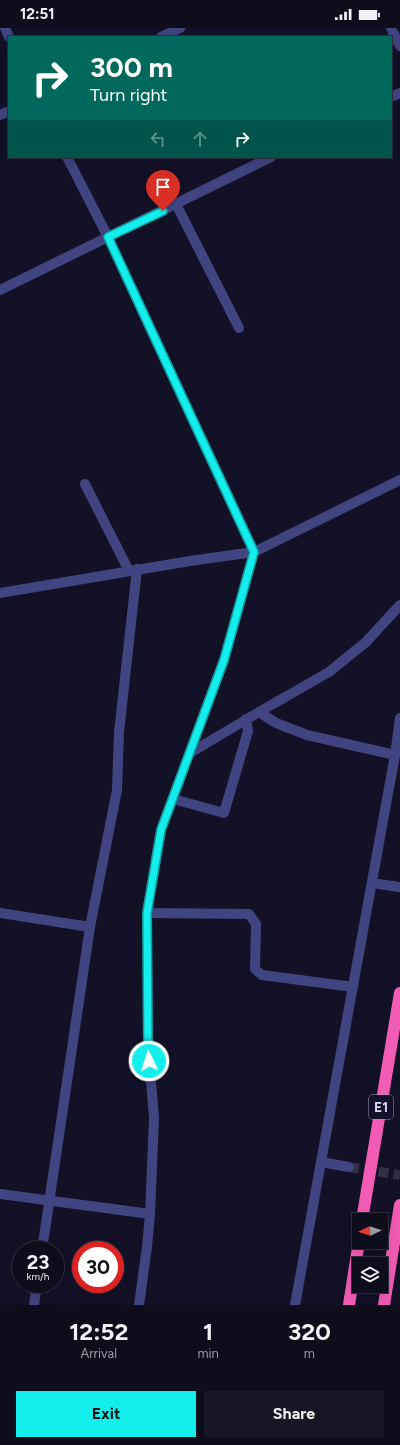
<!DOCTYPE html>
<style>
:root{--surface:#0e0d1c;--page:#171625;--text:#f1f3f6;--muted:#9b9ca3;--line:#2e2d3b;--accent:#13eeed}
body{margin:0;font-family:Figtree,sans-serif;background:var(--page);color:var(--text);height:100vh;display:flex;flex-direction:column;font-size:15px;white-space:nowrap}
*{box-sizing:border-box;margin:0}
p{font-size:13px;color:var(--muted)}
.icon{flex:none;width:22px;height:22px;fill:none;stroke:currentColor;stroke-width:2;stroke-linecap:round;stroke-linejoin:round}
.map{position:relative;height:1277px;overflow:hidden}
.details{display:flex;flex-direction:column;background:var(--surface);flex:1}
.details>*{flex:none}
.banner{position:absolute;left:8px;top:8px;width:384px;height:122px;border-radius:0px;box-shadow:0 4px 16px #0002,0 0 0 1px var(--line);background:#00695c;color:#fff;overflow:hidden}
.needle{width:26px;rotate:266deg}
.buttons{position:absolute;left:352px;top:1185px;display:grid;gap:8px}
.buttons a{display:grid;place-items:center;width:36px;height:36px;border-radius:0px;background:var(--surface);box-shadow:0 4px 16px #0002,0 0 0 1px var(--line);font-size:20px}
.speed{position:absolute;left:12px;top:1213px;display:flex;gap:8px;font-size:20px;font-weight:700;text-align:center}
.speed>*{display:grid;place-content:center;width:52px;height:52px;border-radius:50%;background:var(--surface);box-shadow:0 4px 16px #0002,0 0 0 1px var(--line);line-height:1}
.speed small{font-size:10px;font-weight:400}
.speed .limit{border:6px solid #d22;background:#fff;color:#111}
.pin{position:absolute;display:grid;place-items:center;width:34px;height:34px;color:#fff;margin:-41px -17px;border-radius:50% 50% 50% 0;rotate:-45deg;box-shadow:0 0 4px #0007}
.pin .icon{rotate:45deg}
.me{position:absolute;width:44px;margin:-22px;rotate:356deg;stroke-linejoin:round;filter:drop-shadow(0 0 3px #0008)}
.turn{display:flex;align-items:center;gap:14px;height:84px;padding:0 16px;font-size:18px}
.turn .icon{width:52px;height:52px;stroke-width:2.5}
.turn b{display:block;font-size:28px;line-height:34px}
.lanes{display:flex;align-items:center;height:38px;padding:0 16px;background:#0003;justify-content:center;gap:20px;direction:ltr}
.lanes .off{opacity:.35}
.eta{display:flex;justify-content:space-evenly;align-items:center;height:68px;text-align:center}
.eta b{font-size:24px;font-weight:700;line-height:28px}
.action{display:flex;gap:8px;margin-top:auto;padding:8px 16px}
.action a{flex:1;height:46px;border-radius:0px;background:var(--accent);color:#111;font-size:16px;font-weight:700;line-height:46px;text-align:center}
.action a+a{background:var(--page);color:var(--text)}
.status{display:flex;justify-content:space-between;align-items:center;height:28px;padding:0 20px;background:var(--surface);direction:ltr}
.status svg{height:11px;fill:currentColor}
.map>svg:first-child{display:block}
</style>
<div class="status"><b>12:51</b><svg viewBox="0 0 49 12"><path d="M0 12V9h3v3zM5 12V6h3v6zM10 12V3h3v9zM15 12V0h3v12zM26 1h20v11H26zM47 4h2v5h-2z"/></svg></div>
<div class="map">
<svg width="400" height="1277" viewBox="0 0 400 1277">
<rect width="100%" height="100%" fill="#131126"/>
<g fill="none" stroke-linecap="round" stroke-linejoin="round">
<polyline stroke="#312f46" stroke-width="10" stroke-dasharray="10 5" stroke-linecap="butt" points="349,1139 400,1147"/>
<g stroke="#404481" stroke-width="10">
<polyline points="5,0 9,9"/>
<polyline points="391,0 400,18"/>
<polyline points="161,9 180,0"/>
<polyline points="391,69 400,65"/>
<polyline points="0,87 9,83"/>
<polyline points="67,129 108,209 254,524 224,632 161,802 147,885 148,1018 154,1090 150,1186 147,1219 139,1277"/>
<polyline points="176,176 239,300"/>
<polyline points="0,262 271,129"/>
<polyline points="85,456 129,543"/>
<polyline points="0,565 190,533 254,524 400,452"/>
<polyline points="259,684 276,695 307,707 395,727"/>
<polyline points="190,725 259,684 329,644 366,614 400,577"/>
<polyline points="173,771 224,785 248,703 246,691"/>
<polyline points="372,855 399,859"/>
<polyline points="0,885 90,899"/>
<polyline points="147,885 249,886 256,896 255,941 262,947 353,959"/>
<polyline points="321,1134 349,1139"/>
<polyline points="0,1166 150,1186"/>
<polyline points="42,1222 90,899 117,762 119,704 137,541"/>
<polyline points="34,1277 37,1256"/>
<polyline points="295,1277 395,727 400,690"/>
</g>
<g stroke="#f35cb4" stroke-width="12">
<polyline points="362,1192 400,965"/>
<polyline points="349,1277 359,1213"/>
<polyline points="384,1277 400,1177"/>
</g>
</g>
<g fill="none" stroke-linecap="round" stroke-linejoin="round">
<g stroke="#0c9b9a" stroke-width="10">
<polyline id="route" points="149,1033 148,1018 147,885 161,802 224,632 254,524 108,209 163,183"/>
</g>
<use href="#route" stroke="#13eeed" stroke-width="7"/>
</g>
<g text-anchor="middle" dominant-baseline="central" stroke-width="4" stroke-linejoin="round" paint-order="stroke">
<rect fill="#131126" stroke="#9e9dbc" stroke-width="1" x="369" y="1067" width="24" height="24" rx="3"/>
<g font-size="14" font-weight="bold" fill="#d9d9fc">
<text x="381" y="1079">E1</text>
</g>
</g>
</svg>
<div class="buttons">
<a><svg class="needle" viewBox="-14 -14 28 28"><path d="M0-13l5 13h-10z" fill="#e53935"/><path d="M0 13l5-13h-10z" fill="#9b9ca3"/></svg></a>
<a><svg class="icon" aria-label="layers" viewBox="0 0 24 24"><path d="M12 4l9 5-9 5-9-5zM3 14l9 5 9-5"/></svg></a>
</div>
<div class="speed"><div>23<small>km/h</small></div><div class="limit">30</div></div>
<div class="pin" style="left:163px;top:183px;background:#d93025"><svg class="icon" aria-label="arrive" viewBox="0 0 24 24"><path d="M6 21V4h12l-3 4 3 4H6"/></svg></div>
<svg class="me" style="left:149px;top:1033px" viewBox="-20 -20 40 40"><circle r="17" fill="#13eeed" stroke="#fff" stroke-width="3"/><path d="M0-11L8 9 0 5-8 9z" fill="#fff"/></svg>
<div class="banner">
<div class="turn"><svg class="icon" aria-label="right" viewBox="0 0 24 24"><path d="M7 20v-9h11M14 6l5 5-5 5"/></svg><div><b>300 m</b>Turn right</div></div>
<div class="lanes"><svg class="icon off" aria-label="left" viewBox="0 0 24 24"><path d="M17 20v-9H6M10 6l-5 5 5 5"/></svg><svg class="icon off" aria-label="ahead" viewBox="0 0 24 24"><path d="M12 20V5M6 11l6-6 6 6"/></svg><svg class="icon" aria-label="right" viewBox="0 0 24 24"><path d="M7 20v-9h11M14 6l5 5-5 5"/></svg></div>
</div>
</div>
<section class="details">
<div class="eta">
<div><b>12:52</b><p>Arrival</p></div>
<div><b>1</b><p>min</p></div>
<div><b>320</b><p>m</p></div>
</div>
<div class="action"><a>Exit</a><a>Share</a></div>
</section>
